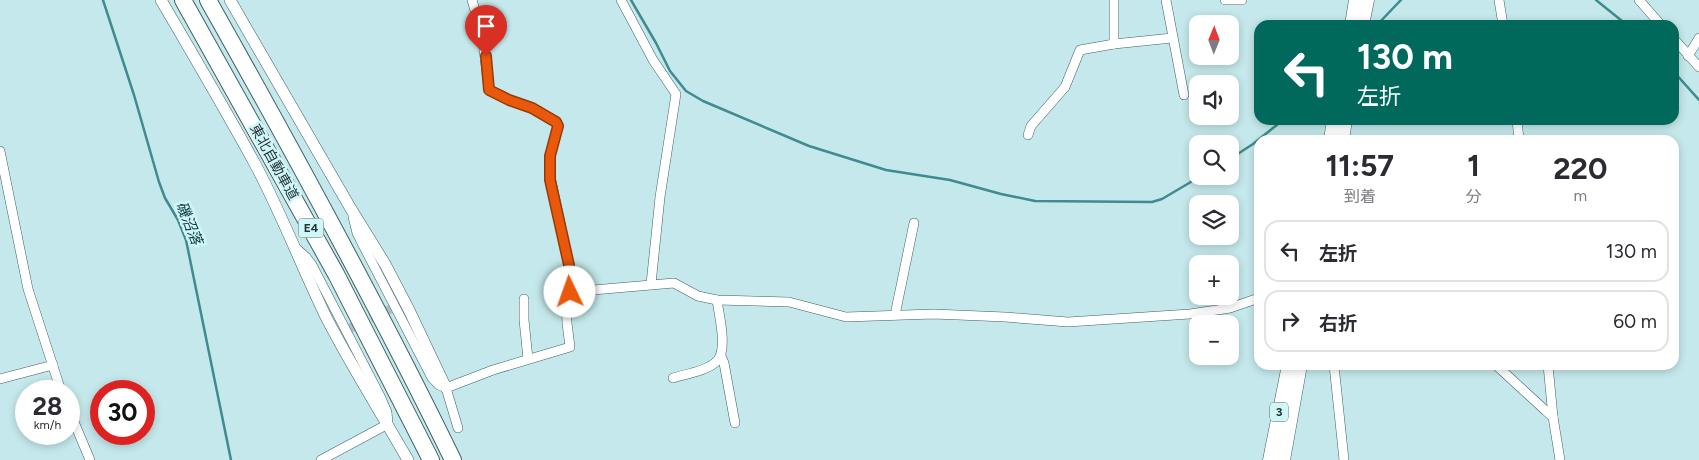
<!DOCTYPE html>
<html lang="ja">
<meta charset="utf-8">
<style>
:root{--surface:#fff;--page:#f7f7f7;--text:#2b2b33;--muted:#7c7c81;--line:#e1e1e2}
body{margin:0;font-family:Figtree,"Noto Sans JP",sans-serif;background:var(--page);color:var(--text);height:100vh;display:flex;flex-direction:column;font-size:19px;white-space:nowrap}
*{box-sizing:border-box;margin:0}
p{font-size:16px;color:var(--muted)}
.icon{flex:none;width:28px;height:28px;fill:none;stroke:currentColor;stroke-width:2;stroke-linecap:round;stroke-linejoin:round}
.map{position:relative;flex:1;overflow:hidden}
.sheet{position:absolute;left:1254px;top:135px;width:425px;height:235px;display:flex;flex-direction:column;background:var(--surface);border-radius:15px;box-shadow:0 2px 8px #0003}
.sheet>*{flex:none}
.hud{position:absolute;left:1254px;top:20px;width:425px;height:105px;border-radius:15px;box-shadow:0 2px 8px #0003;background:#00695c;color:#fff;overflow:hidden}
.needle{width:32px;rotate:1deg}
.controls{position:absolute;left:1189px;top:15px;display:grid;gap:10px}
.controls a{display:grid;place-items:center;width:50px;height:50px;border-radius:10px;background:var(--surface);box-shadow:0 2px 8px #0003;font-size:25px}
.speed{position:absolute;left:15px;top:380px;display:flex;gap:10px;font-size:25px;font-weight:700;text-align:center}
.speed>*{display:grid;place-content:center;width:65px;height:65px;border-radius:50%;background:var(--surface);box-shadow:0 2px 8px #0003;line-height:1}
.speed small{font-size:12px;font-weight:400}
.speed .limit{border:8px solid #d22;background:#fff;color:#111}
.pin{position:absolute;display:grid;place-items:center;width:42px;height:42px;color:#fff;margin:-51px -21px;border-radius:50% 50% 50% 0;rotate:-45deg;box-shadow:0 0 5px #0007}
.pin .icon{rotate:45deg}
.me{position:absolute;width:55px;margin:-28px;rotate:357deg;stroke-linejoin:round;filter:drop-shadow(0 0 4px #0008)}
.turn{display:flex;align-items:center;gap:18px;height:105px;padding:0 20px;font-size:22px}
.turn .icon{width:65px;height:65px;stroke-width:2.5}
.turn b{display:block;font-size:35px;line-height:42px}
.eta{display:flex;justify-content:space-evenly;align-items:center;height:85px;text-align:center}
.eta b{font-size:30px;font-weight:700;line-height:35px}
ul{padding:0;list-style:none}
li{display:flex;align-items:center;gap:15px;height:62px;margin:0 10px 8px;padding:0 10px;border:2px solid var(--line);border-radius:15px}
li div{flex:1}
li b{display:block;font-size:19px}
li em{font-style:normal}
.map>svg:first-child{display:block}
</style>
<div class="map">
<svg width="1699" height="460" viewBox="0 0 1699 460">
<rect width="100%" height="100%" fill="#c4e8eb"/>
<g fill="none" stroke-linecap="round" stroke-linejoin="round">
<g stroke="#408b90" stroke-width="2.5">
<polyline points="103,0 134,95 159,182 165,198 178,220 186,240 231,460"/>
<polyline points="631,0 656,43 670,71 686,91 703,101 809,146 886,170 950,180 1001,194 1035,201 1152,202 1162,199 1201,176"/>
<polyline points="1596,0 1627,25"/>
<polyline points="1377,25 1401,0"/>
<polyline points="1674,72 1699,100"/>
<polyline points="1230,159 1253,144 1283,120"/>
</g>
<polyline stroke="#a4c4c7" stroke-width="9" stroke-dasharray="9 4.5" stroke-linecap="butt" points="346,330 395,307"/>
<g stroke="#3f6062" stroke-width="10">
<g id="minor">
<polyline points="621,0 653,60 676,94 660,197 651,284"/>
<polyline points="1114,0 1114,44 1172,38"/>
<polyline points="1166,0 1184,95"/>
<polyline points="1225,0 1242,0"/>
<polyline points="1499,0 1503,25"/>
<polyline points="1639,0 1661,25"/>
<polyline points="1674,39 1699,67"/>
<polyline points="1688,56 1699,38"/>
<polyline points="1517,120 1519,140"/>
<polyline points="1028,135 1031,126 1065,87 1080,50 1114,44"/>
<polyline points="0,151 28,289 61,391"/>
<polyline points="353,217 357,233 363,245 432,378 439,385 446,388 493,370 570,347 567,323 566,300 570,292 569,265 551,180 550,156 558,126 556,122 532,108 509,100 489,90 482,34 472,0"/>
<polyline points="297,249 306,257 312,265 380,396 387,412 388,424 321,460"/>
<polyline points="570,292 674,283 698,296 717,300 789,302 846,317 934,314 1005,317 1068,322 1190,314 1217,310 1230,308 1259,298"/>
<polyline points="524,299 524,320 528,359"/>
<polyline points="895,315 914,223"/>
<polyline points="721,356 724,363 735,423"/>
<polyline points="1334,365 1344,460"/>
<polyline points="1496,365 1546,411 1553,417"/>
<polyline points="1548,365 1553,417 1560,460"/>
<path d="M673 378C686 374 707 371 717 361 728 350 719 315 717 300"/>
<polyline points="0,379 53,365"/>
<polyline points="446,388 458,428"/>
<polyline points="69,410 90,460"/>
</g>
</g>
<g stroke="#3f6062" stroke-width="12">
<g id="tertiary">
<path d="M161 0C193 55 225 109 255 164 282 214 302 268 327 319 352 367 381 413 408 460"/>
<polyline points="230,0 351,209 385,264 409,310 446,388"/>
</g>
</g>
<g stroke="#3f6062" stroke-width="15">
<g id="primary">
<polyline points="1352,25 1356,0"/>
<polyline points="1362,25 1367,0"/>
<polyline points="1331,140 1334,120"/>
<polyline points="1342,140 1345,120"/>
<polyline points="1270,460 1289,365"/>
<polyline points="1283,460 1300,365"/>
</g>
</g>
<g stroke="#3f6062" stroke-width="18">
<g id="motorway">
<polyline points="183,0 336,274 431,460"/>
<path d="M208 0C293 151 377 304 453 460"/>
</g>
</g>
<use href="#minor" stroke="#fff" stroke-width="9"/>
<use href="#tertiary" stroke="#fff" stroke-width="11"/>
<use href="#primary" stroke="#fff" stroke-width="14"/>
<use href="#motorway" stroke="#fff" stroke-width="16"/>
</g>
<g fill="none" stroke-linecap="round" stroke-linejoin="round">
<g stroke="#983908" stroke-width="12">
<polyline id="route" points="486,56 489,90 509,100 532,108 556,122 558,126 550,156 550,180 569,265 570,292"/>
</g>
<use href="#route" stroke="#ea580c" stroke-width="9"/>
</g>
<g text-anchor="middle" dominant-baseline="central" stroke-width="5" stroke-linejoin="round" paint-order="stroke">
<g fill="#d1f6f8" stroke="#596e70" stroke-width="1">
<rect x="298.5" y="218.5" width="25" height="19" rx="4"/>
<rect x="1270" y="402.5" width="18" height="19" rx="4"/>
</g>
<g font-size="12" font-weight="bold" fill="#253435">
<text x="311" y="228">E4</text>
<text x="1279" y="412">3</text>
</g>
<g font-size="14" fill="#253435" stroke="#d1f6f8">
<text transform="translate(274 162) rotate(61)">東北自動車道</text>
</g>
<g font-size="15" font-style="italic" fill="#0e3e41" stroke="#d1f6f8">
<text transform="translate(189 223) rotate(68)">磯沼落</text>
</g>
</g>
</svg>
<div class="controls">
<a><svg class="needle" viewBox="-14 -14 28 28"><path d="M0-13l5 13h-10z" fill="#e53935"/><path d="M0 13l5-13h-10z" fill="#7c7c81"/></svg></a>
<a><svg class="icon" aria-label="sound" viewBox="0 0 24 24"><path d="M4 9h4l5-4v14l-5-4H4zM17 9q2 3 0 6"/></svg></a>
<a><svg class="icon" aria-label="search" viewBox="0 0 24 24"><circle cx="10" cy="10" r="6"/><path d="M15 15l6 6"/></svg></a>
<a><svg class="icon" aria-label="layers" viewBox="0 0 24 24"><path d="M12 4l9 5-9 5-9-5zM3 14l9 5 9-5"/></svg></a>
<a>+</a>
<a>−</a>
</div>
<div class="speed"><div>28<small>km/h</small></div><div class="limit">30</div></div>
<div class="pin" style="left:486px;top:56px;background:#d93025"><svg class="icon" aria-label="arrive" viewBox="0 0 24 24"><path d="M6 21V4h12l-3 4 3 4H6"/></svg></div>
<svg class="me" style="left:570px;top:292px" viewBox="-20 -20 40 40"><circle r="19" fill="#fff"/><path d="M0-13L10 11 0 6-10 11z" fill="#ea580c"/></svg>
<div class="hud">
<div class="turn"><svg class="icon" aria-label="left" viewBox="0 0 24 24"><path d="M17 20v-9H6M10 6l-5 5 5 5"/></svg><div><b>130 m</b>左折</div></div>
</div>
<section class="sheet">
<div class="eta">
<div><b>11:57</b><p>到着</p></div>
<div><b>1</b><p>分</p></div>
<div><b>220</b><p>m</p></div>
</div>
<ul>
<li><svg class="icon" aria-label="left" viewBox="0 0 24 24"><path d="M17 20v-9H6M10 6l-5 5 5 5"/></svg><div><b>左折</b></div><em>130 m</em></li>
<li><svg class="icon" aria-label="right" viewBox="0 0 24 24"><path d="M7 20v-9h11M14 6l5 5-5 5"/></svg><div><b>右折</b></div><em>60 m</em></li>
</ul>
</section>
</div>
